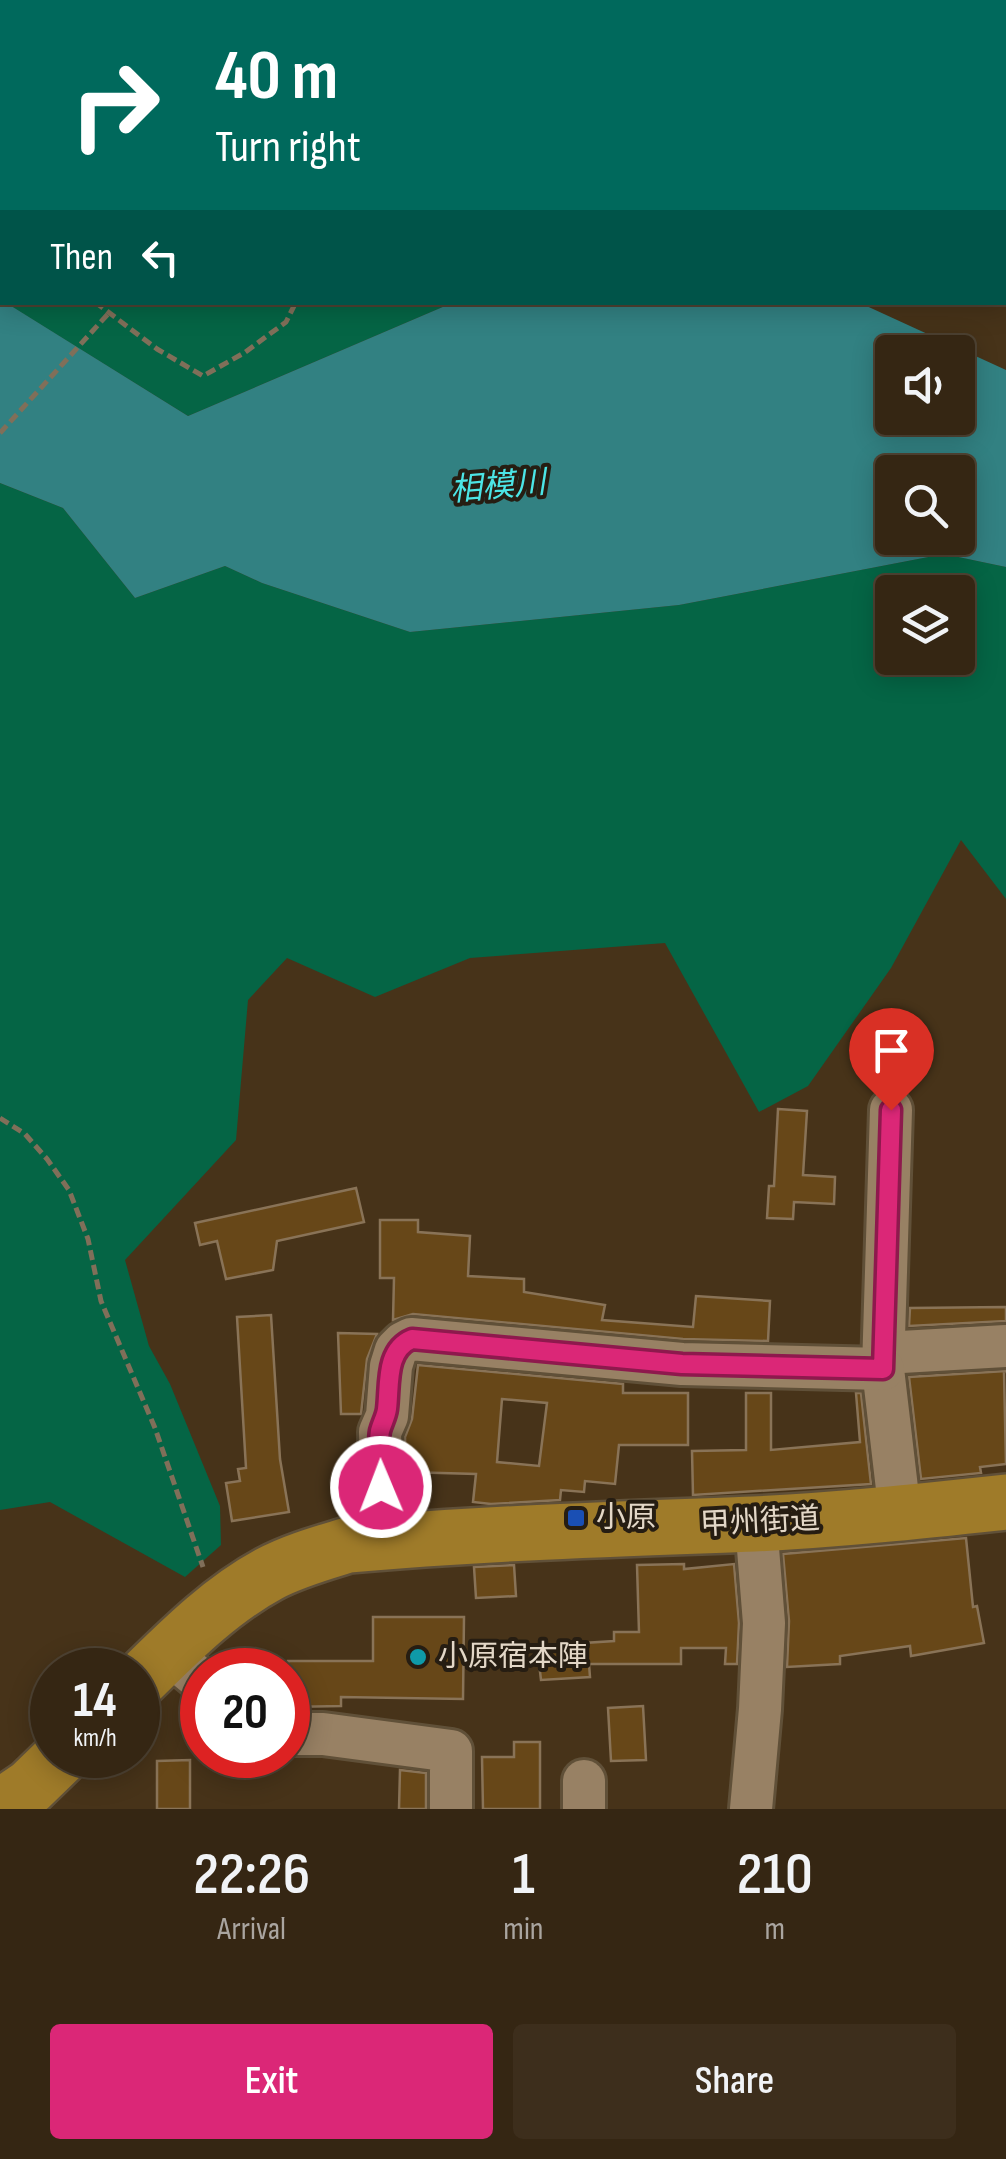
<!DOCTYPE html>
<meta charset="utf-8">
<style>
:root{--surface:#352613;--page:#3d2e1c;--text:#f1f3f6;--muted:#aaa5a0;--line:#4f4333;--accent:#db2777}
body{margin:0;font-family:"Sofia Sans Condensed","Noto Sans JP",sans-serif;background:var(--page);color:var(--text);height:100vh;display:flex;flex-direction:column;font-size:38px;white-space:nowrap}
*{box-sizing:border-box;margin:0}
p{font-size:32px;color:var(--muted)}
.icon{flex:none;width:55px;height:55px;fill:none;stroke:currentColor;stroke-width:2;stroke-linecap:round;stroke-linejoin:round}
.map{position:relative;height:1809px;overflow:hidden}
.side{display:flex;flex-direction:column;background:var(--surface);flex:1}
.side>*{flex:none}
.guide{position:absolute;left:0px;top:0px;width:1008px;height:305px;box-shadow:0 5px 25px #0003,0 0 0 2px var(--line);background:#00695c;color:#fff;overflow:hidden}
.tools{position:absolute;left:875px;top:335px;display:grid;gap:20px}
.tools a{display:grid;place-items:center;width:100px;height:100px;border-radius:10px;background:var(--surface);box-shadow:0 5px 25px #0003,0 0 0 2px var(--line);font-size:50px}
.speed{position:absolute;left:30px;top:1648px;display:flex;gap:20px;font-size:50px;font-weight:700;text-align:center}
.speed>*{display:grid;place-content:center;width:130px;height:130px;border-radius:50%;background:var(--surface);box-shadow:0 5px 25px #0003,0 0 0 2px var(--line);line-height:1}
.speed small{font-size:25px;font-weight:400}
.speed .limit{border:15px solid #d22;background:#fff;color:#111}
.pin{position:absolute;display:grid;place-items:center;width:85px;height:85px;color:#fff;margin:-102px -42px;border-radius:50% 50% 50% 0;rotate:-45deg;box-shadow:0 0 10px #0007}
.pin .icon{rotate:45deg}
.me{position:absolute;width:110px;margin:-55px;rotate:359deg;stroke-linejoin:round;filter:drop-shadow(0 0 8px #0008)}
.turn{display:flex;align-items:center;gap:35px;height:210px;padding:0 50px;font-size:45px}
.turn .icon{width:130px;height:130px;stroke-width:2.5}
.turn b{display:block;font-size:70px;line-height:85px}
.then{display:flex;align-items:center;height:95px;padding:0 50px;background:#0003;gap:20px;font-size:38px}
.eta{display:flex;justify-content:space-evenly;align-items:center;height:170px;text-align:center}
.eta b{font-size:60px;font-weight:600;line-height:70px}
.action{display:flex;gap:20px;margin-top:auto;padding:20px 50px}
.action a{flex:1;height:115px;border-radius:10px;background:var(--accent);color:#fff;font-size:40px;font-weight:600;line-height:115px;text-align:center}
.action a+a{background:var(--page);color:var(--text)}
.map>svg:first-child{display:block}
</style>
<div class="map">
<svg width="1006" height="1809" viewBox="0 0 1006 1809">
<rect width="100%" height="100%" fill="#473319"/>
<g fill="#056545" fill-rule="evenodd">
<polygon points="0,0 789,0 794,2 2,2 2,301 0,299"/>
<polygon points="6,303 452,303 188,416"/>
<path d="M0 483 63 508 135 598 225 566 262 583 410 632 679 605 944 554 1006 567V899L961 840 891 968 808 1086 759 1112 665 943 470 958 375 997 287 958 248 1000 236 1140 125 1260 149 1346 170 1384 220 1506 221 1545 185 1577 50 1502 0 1510ZM892 592H958V658H892Z"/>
</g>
<path fill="#328182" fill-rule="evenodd" d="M0 299 188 416 452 303H860L1006 370V567L944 554 679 605 410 632 262 583 225 566 135 598 63 508 0 483ZM892 352H958V418H892ZM892 472H958V538H892Z"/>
<g fill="#674718" stroke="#897357" stroke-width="2.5" fill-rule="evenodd">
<polygon points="778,1109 807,1111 803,1175 835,1177 834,1204 794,1202 793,1219 767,1218 769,1186 774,1186"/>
<polygon points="356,1188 364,1222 277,1241 273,1270 226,1279 217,1241 200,1245 195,1223"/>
<polygon points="380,1220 418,1220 418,1232 470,1236 468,1276 524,1279 524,1292 605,1305 602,1320 693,1327 696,1296 770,1301 768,1341 683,1339 413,1314 393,1320 394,1278 380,1278"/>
<polygon points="1006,1307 1006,1321 909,1326 910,1308"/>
<polygon points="271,1315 280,1459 289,1512 232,1521 226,1483 240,1481 238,1469 246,1468 237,1317"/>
<polygon points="338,1333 377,1334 367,1359 361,1414 341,1414"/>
<path d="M418 1365 623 1384V1393H688V1445H619L615 1484 585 1481 584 1492 561 1490 560 1500 491 1504 473 1502 476 1474 406 1472 405 1437 412 1419ZM502 1399 547 1403 539 1466 497 1462Z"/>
<polygon points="1006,1371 1004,1373 1006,1464 980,1467 981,1473 921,1479 909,1377"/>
<polygon points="746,1393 771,1393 771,1450 860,1442 856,1393 861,1393 871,1484 693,1495 692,1451 746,1450"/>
<polygon points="966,1538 973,1607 977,1606 984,1643 911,1656 910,1646 840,1656 840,1664 787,1667 789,1621 783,1554"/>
<polygon points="684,1564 684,1569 734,1564 739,1623 737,1664 725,1664 726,1648 681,1648 681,1664 589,1664 590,1677 541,1680 537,1646 614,1641 614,1632 639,1632 637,1565"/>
<polygon points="514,1565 516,1596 476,1598 474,1567"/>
<polygon points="373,1617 464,1617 463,1699 341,1697 341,1706 288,1707 288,1661 373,1661"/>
<polygon points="643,1706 646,1760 611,1761 608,1708"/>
<polygon points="514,1742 540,1742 540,1809 483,1809 482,1757 514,1757"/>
<polygon points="190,1760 190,1809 157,1809 157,1761"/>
<polygon points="400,1770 426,1773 426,1809 399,1809"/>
</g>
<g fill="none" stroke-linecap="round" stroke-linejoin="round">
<g stroke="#605038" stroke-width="48">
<g id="minor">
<polyline points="891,1110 883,1369 900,1514"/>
<polyline points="884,1353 1006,1346"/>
<polyline points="389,1541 382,1514 380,1432 387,1416 391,1366 396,1350 403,1343 411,1339 682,1364 883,1369"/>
<polyline points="168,1653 202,1681"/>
<polyline points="288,1734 323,1734 451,1751 451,1809"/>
<polyline points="584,1781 584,1809"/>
<polyline points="751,1809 760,1709 764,1623 756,1524"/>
</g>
</g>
<g stroke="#605038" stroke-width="60">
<g id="highway">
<path d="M138 1682C178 1643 219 1601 269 1574 293 1561 322 1553 348 1545 483 1533 619 1529 754 1524 838 1520 922 1511 1006 1502"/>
<polyline points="0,1807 30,1787 63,1755"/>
</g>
</g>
<g stroke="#806f59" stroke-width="5" stroke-dasharray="10 5" stroke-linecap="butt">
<polyline points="348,2 349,0"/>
<polyline points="0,123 2,121"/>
<polyline points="95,302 157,349 203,376 244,353 286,322 296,302"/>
<polyline points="0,433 108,314"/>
<polyline points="0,1118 25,1134 47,1159 69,1190 88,1239 101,1301 155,1428 203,1567"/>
</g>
<use href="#minor" stroke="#988164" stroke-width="42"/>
<use href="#highway" stroke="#9f7b29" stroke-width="55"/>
</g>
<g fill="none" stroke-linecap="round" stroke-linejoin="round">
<g stroke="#8e194d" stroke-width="25">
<path id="route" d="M381 1487C381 1470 377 1448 380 1431 382 1423 386 1417 387 1409 390 1385 385 1350 412 1339L682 1364 883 1369 891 1110"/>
</g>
<use href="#route" stroke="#db2777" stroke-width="18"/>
</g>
<rect fill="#1a4fb4" stroke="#261d12" stroke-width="4" x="566" y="1508" width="20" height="20" rx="5"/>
<circle fill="#0f9aa8" stroke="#261d12" stroke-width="4" cx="418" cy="1657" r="10"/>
<g text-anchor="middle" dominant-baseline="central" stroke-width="8" stroke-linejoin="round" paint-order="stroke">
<g font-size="30" fill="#e3d7c7" stroke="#261d12" text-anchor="start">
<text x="596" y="1518">小原</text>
<text x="438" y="1657">小原宿本陣</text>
</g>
<g font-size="30" fill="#e3d7c7" stroke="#261d12">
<text transform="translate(760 1522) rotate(-3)">甲州街道</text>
</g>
<g font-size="32" font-style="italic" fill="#4ce5e6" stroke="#261d12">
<text transform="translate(498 487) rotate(-5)">相模川</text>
</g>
</g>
</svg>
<div class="tools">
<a><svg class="icon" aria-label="sound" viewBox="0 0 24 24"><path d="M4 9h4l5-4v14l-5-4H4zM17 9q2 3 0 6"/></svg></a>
<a><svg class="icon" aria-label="search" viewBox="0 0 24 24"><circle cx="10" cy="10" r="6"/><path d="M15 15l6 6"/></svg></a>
<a><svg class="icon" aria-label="layers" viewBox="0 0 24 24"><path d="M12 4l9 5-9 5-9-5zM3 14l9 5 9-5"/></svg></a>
</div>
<div class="speed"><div>14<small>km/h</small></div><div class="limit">20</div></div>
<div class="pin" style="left:891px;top:1110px;background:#d93025"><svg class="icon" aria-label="arrive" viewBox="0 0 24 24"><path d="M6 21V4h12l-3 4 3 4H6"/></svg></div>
<svg class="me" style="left:381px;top:1487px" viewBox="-20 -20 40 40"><circle r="17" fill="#db2777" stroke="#fff" stroke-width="3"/><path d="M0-11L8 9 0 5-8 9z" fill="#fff"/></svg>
<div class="guide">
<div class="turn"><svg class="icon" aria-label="right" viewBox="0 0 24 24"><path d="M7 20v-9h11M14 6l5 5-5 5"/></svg><div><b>40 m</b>Turn right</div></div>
<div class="then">Then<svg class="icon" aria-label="left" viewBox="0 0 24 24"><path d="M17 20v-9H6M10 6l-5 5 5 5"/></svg></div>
</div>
</div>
<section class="side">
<div class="eta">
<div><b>22:26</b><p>Arrival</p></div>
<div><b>1</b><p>min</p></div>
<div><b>210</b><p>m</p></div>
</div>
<div class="action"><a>Exit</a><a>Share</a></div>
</section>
